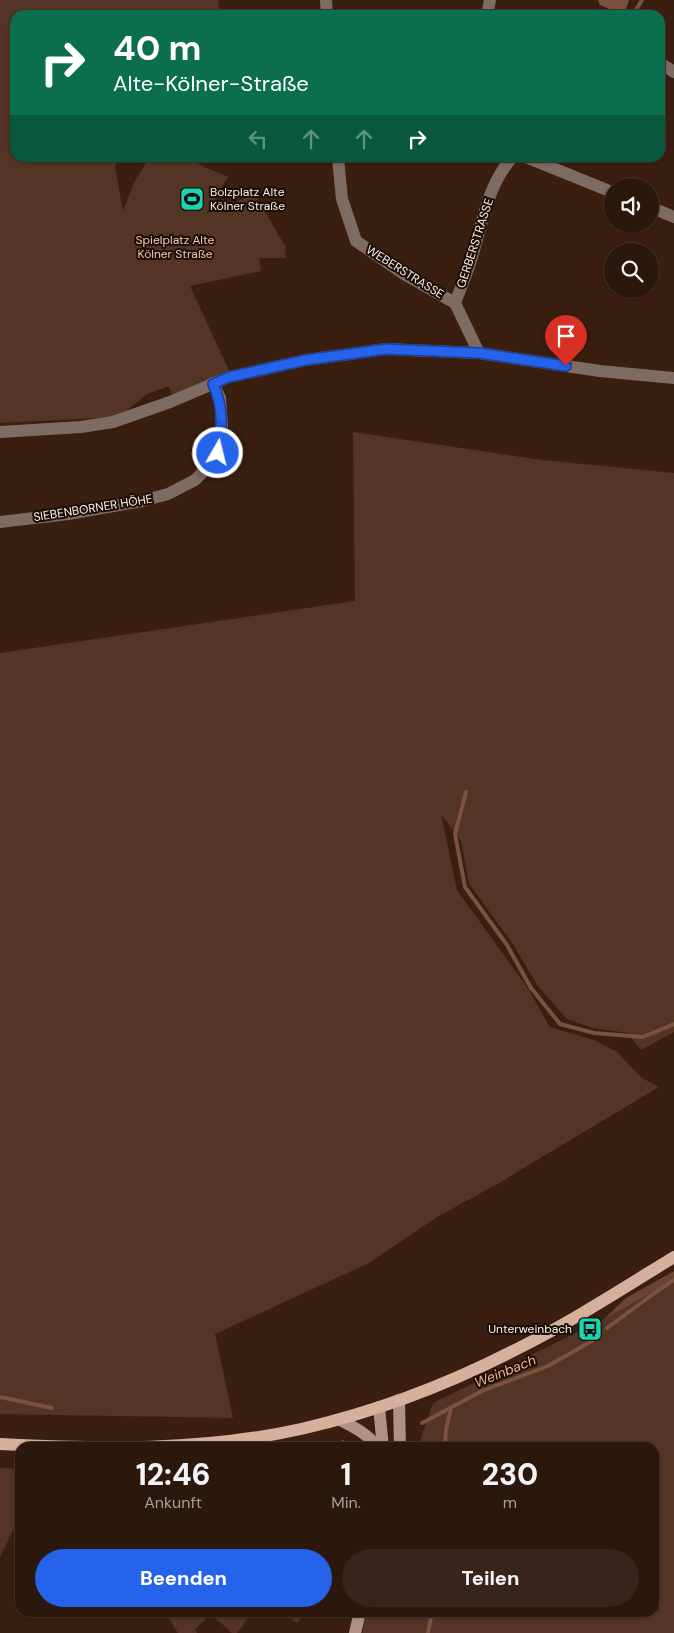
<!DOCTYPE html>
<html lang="de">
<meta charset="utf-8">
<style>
:root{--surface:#2c170d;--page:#38241b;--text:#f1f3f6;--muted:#a69f9d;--line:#48362e;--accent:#2563eb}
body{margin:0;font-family:"DM Sans",sans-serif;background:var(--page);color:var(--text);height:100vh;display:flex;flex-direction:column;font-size:19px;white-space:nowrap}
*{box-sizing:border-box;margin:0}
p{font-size:16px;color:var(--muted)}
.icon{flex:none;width:28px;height:28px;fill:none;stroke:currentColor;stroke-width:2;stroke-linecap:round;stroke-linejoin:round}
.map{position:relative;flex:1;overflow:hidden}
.side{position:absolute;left:15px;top:1442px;width:644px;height:175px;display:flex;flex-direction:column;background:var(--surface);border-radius:15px;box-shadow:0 1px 4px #0004,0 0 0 1px var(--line)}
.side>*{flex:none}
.guide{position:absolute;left:10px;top:10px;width:655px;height:152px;border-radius:15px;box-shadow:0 1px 4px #0004,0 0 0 1px var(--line);background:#0b6e4f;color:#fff;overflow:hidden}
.fabs{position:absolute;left:604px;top:178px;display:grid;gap:10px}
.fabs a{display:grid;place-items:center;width:55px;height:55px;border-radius:50%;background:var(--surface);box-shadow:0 1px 4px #0004,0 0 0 1px var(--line);font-size:25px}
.pin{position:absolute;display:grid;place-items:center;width:42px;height:42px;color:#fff;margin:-51px -21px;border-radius:50% 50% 50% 0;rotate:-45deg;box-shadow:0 0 5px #0007}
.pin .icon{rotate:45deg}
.me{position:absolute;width:55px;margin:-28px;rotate:8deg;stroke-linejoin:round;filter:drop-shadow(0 0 4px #0008)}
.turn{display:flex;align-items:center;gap:18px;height:105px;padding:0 20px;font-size:22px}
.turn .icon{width:65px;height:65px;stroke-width:2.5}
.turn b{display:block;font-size:35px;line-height:42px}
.lanes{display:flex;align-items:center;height:48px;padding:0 20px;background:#0003;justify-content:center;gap:25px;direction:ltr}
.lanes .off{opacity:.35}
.eta{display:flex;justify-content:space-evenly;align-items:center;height:85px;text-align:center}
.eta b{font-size:30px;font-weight:800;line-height:35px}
.button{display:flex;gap:10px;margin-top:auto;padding:10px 20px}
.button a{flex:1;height:58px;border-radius:30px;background:var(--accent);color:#fff;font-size:20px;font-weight:800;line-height:58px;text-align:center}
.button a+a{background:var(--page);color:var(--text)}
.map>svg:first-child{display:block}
</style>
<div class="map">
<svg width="674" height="1633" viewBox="0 0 674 1633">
<rect width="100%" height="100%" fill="#3a1f11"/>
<g fill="#533425">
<polygon points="0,0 218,0 220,15 15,15 15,158 119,158 115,167 123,211 134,183 149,158 184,158 228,177 206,214 255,194 285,246 286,258 259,258 261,271 190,286 231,375 173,399 169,386 147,394 119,417 0,423"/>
<polygon points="353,432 542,460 674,473 674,1032 641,1050 628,1033 593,1028 567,1019 537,985 513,944 469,884 461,841 441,814 457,890 529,990 550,1027 594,1040 617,1052 642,1078 659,1087 499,1183 437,1217 369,1263 215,1334 233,1418 0,1414 0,653 355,601"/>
<polygon points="674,1281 674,1633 362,1633 367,1613 654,1612 654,1448 418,1447 433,1403 604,1319"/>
<polygon points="0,1468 20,1469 20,1516 0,1557"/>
<polygon points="161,1613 252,1613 237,1633 232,1633 211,1614 195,1629 197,1633 178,1633 170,1620"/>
<polygon points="284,1613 305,1613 297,1623"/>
</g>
<polygon fill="#6b4431" points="674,1271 674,1281 604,1319 626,1298"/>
<polygon fill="#7a523e" points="598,0 629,0 625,11 619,13 600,5"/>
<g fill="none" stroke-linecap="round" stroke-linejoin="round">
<g stroke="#7a523e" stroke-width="4">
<polyline points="633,15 642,0"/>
<polyline points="466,792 455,834 465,887 507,945 531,988 560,1024 594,1033 643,1037 674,1024"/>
<polyline points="607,1328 656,1292 674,1280"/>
<polyline points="0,1397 52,1408"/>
<polyline points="422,1423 482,1391 548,1366 595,1339"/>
<polyline points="330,1448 343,1442"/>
<polyline points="445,1448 446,1430 451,1408"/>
<polyline points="428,1633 432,1612"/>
</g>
<g stroke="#7e6b62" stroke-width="12">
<polyline points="326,0 327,15"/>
<polyline points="487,15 490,0"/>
<polyline points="660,63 674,72"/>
<polyline points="338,158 342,199 356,241 404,274 455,303 479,353"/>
<polyline points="528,158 612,192"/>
<polyline points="650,207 674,217"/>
<path d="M455 303C460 290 466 276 470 263 482 228 486 186 512 158"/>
<polyline points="0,432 81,427 113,422 170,402 229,377 306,360 386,349 479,353 600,371 674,378"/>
<polyline points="0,522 68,514 142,501 168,494 195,480 212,463 218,453 222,426 220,398 213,383"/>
</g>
<g stroke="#b09284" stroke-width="12">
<polyline points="399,1400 400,1448"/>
<polyline points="379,1407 383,1448"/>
<path d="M340 1420C354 1427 368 1434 378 1448"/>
<polyline points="355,1633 360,1612"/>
</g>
<path stroke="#d7b09d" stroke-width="12" d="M0 1444C100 1449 203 1451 301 1429 376 1412 449 1384 517 1349 571 1322 622 1289 674 1257"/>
</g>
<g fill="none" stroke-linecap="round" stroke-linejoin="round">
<g stroke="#184099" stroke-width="12">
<path id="route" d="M218 453C222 427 224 408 213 384L229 377 306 360 386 349 479 353 566 366"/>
</g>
<use href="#route" stroke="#2563eb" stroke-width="9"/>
</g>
<defs>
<g id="stadium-square" transform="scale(1.25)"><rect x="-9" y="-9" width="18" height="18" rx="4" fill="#1dd5b1" stroke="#190d07"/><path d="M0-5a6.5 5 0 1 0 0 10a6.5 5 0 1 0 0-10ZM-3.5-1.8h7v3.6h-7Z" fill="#111"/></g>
<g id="bus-square" transform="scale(1.25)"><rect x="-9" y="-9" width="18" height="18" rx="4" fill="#1dd5b1" stroke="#190d07"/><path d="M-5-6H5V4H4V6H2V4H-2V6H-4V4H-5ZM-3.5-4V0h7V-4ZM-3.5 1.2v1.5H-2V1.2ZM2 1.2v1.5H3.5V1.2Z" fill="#111"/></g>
</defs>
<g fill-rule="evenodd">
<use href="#stadium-square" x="192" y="199"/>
<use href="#bus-square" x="590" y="1329"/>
</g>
<g text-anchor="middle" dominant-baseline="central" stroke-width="4" stroke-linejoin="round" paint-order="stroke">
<g font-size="12" fill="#fdeee7" stroke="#190d07" text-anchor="start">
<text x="210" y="192">Bolzplatz Alte<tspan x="210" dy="14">Kölner Straße</tspan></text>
<text x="572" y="1329" text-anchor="end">Unterweinbach</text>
</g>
<g font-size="12" fill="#fec7ac" stroke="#190d07">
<text x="175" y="240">Spielplatz Alte<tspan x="175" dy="14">Kölner Straße</tspan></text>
</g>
<g font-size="12" fill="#fdeee7" stroke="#190d07">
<text transform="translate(475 243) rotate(-72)">GERBERSTRASSE</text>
<text transform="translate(405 272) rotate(32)">WEBERSTRASSE</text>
<text transform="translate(93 508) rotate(-9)">SIEBENBORNER HÖHE</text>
</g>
<g font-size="14" font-style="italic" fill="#f6b291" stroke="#190d07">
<text transform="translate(505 1371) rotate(-22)">Weinbach</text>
</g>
</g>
</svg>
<div class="fabs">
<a><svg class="icon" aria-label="sound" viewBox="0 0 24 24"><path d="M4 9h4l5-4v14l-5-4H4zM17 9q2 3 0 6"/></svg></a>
<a><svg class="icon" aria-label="search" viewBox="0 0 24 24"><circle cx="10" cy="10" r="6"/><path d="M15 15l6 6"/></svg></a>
</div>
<div class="pin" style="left:566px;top:366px;background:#d93025"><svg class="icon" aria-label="arrive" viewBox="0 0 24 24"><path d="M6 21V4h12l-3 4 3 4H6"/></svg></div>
<svg class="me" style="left:218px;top:453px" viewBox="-20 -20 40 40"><circle r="17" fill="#2563eb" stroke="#fff" stroke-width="3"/><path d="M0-11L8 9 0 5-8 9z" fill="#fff"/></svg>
<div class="guide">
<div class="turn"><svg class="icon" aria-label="right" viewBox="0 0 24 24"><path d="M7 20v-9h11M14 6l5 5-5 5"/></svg><div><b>40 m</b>Alte-Kölner-Straße</div></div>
<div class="lanes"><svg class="icon off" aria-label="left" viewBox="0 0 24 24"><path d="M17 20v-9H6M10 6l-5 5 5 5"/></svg><svg class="icon off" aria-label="ahead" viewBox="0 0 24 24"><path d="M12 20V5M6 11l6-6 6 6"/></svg><svg class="icon off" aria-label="ahead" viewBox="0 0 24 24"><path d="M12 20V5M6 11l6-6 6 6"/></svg><svg class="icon" aria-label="right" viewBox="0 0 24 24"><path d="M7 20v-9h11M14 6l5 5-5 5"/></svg></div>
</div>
<section class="side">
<div class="eta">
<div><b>12:46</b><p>Ankunft</p></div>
<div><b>1</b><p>Min.</p></div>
<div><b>230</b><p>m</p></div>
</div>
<div class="button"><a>Beenden</a><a>Teilen</a></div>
</section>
</div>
